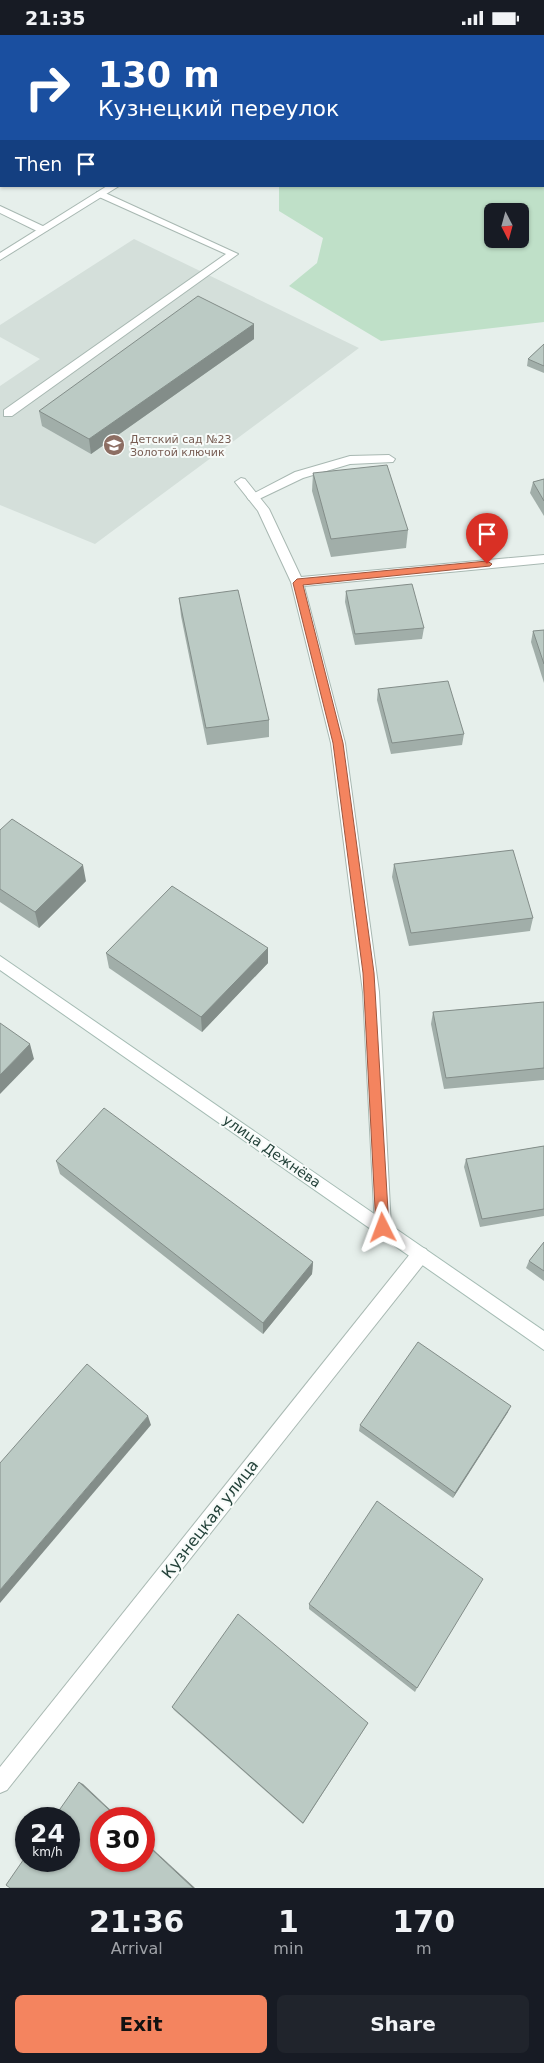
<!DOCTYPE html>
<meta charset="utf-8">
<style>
:root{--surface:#171b24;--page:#20242c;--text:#f1f3f6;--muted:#9ea1a6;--accent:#f4845f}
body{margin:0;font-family:"DejaVu Sans",sans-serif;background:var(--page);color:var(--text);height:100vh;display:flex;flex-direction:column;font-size:19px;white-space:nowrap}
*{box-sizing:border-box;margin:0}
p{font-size:16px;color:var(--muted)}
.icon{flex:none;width:28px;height:28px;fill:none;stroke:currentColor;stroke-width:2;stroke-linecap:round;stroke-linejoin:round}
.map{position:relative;height:1853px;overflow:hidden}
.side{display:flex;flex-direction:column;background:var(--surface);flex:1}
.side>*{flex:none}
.top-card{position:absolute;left:0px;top:0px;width:545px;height:152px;box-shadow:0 1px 4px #0004;background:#1a4fa0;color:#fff;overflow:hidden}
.needle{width:32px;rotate:174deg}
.fabs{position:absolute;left:484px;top:168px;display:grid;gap:10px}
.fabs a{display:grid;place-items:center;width:45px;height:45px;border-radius:8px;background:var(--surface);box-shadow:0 1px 4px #0004;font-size:25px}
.speed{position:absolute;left:15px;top:1772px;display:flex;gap:10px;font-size:25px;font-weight:700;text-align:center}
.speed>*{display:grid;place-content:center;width:65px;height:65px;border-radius:50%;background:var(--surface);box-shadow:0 1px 4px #0004;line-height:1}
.speed small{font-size:12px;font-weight:400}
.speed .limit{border:8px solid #d22;background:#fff;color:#111}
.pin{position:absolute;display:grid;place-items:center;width:42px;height:42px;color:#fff;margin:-51px -21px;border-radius:50% 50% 50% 0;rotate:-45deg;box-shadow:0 0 5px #0007}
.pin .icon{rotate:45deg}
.me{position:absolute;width:55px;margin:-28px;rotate:357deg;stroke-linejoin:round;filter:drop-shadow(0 0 4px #0008)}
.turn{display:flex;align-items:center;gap:18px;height:105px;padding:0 15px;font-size:22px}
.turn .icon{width:65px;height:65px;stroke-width:2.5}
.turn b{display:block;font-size:35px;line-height:42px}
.then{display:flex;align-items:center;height:48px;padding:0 15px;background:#0003;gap:10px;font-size:19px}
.eta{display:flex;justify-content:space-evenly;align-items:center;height:85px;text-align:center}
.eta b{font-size:30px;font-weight:700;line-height:35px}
.button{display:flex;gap:10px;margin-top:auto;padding:10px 15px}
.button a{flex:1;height:58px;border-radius:8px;background:var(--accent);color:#111;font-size:20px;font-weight:700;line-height:58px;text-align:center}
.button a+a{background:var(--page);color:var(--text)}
.status{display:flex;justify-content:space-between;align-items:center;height:35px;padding:0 25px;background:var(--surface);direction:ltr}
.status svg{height:14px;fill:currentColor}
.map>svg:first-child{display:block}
</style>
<div class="status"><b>21:35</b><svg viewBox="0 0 49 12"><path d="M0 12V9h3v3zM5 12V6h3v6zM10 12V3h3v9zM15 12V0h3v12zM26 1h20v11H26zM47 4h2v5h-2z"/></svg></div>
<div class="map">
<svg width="544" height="1853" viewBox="0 0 544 1853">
<rect width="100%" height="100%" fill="#e6efeb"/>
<polygon fill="#d4dfda" points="134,204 359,313 95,509 0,470 0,351 40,324 0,302 0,290"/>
<path fill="#bfe0c8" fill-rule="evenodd" d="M544 116V287L381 306 289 251 317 228 323 203 279 176V151H544ZM492 176H520V204H492Z"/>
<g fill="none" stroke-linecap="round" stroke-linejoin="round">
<g stroke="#a8b8b2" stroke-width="2">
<g id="service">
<polygon points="97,157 103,157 238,219 12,381 4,381 4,375 226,219 97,161"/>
<polygon points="0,171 47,193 48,195 39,197 0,178"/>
<polygon points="389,420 395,424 393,427 350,429 303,443 257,465 249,465 247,462 295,437 350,421"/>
</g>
</g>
<g stroke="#a8b8b2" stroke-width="2">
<g id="minor">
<polygon points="0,3 1,4 1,10 0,9"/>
<polygon points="241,443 245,444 269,474 301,542 544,520 544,528 304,551 345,708 379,957 391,1193 389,1199 383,1201 377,1199 375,1193 363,957 331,708 291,547 258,476 235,447"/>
<polygon points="420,1212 426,1214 429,1220 426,1226 7,1755 0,1758 0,1732 414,1214"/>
</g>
</g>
<g stroke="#a8b8b2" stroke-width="2">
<polygon id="tertiary" points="107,151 119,151 0,225 0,218"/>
</g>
<g stroke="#a4bbb3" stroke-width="2">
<polygon id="secondary" points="0,921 544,1296 544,1315 0,935"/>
</g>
<use href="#service" fill="#fff" fill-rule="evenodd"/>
<use href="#minor" fill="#fff" fill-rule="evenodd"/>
<use href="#tertiary" fill="#fff" fill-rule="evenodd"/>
<use href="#secondary" fill="#fff" fill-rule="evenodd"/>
</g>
<g fill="#a1aea9">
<polygon points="37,0 63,0 61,1 40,1"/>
<polygon points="254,289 254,304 91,419 42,391 39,376"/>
<polygon points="544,309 544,338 527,331 528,324"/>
<polygon points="313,438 408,495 406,513 331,522 312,456"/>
<polygon points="544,444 544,481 530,458 533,447"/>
<polygon points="346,556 424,593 422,604 355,610 345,567"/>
<polygon points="179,563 269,685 269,702 207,710 181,581"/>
<polygon points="544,595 544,648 531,607 533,596"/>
<polygon points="378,654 464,699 462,710 391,719 377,665"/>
<polygon points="0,795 86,846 39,893 0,867"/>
<polygon points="394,829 533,883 530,896 409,911 392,842"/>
<polygon points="106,918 268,928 202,997 109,933"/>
<polygon points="544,967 544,1045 444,1054 431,989 433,977"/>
<polygon points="544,1111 544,1181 480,1192 464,1132 466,1124"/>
<polygon points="56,1126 313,1227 312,1239 263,1299 60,1139"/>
<polygon points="544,1207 544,1246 526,1233 529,1226"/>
<polygon points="508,1377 453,1463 359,1396 360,1390"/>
<polygon points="309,1569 417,1653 415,1657 309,1574"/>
<polygon points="172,1672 368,1688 303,1789 174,1675"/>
</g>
<g fill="#838d89">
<polygon points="51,0 63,0 61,1 51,1"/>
<polygon points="1,126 1,139 0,139 0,127"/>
<polygon points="254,289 254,304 91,419 89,404"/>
<polygon points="83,830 86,846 39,893 35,877"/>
<polygon points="268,913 268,928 202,997 201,982"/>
<polygon points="30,1009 34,1024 0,1059 0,1040"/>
<polygon points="313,1227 312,1239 263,1299 263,1288"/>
<polygon points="511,1371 508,1377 453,1463 455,1458"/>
<polygon points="148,1381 151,1390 0,1568 0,1555"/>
<polygon points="79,1747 83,1749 120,1784 119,1784"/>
<polygon points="144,1806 195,1853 193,1853 144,1807"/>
</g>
<g fill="#bbcac4" stroke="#838d89">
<polygon points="198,0 213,0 216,1 196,1"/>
<polygon points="0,40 1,40 1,126 0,127"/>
<polygon points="198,261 254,289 89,404 39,376"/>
<polygon points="544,309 544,331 528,324"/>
<polygon points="387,430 408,495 331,504 313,438"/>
<polygon points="544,444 544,466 533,447"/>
<polygon points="412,549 424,593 355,599 346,556"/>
<polygon points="238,555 269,685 206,693 179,563"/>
<polygon points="544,595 544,629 533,596"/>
<polygon points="448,646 464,699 392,708 378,654"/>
<polygon points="12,784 83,830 35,877 0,854 0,795"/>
<polygon points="513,815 533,883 411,898 394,829"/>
<polygon points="172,851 268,913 201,982 106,918"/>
<polygon points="544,967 544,1033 446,1043 433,977"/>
<polygon points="0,988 30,1009 0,1040"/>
<polygon points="104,1073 313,1227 263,1288 56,1126"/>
<polygon points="544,1111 544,1174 482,1184 466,1124"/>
<polygon points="544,1207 544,1236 529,1226"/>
<polygon points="418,1307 511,1371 455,1458 360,1390"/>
<polygon points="87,1329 148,1381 0,1555 0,1428"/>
<polygon points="377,1466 483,1544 417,1653 309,1569"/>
<polygon points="238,1579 368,1688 303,1788 172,1672"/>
<polygon points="79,1747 119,1784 101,1784 101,1826 144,1826 144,1807 193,1853 10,1853 6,1850 26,1821 26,1826 69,1826 69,1784 53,1784"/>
</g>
<polygon fill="#f4845f" stroke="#9f563e" points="487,526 492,529 490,531 303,550 343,708 374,938 389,1193 387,1197 383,1199 378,1197 376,1193 363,938 333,708 293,548 297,544"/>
<defs>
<g id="school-disc" transform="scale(1.125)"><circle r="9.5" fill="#8d6e63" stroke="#f7fbf9"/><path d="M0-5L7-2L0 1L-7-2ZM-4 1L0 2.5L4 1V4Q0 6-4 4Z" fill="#fff"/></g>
</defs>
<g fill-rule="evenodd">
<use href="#school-disc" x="114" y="410"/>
</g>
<g text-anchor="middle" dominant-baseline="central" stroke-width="4" stroke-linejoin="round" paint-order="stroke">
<g font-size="11" fill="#785e54" stroke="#f7fbf9" text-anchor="start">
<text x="130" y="404">Детский сад №23<tspan x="130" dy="13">Золотой ключик</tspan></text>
</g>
<g font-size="14" fill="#24423a" stroke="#f7fbf9">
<text transform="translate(272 1116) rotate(35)">улица Дежнёва</text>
</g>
<g font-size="16" fill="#24423a" stroke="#f7fbf9">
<text transform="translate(210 1484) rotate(-52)">Кузнецкая улица</text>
</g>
</g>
</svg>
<div class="fabs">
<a><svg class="needle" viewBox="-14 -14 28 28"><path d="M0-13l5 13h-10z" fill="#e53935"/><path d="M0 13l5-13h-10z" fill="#9ea1a6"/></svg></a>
</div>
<div class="speed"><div>24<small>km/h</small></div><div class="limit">30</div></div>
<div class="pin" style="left:487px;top:529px;background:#d93025"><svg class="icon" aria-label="arrive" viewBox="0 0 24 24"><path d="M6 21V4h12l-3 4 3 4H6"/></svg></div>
<svg class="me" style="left:383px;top:1193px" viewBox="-20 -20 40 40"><path d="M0-17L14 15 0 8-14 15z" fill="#f4845f" stroke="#fff" stroke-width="4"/></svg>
<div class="top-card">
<div class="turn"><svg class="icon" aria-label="right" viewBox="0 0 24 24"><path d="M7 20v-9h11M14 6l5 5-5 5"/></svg><div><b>130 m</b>Кузнецкий переулок</div></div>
<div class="then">Then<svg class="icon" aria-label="arrive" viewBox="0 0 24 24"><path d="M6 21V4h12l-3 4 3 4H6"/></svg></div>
</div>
</div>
<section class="side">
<div class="eta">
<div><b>21:36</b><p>Arrival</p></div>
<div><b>1</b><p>min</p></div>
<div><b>170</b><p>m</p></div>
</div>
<div class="button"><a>Exit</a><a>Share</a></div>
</section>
